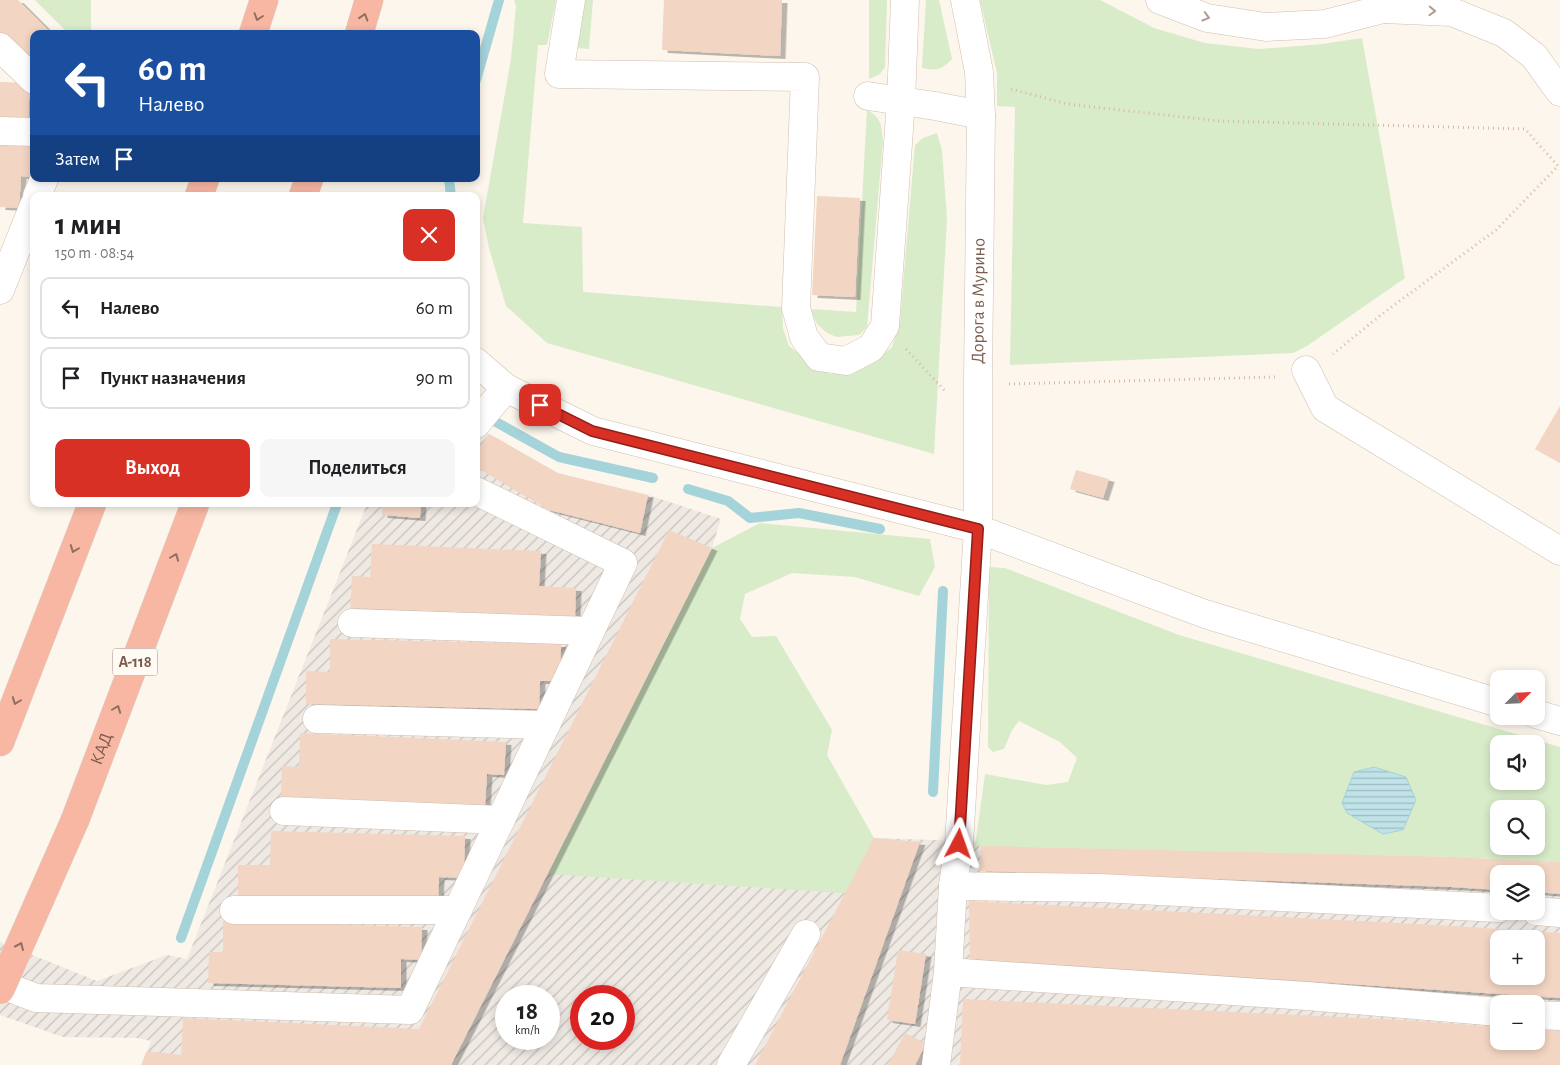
<!DOCTYPE html>
<html lang="ru">
<meta charset="utf-8">
<style>
:root{--surface:#fff;--page:#f6f6f6;--text:#202124;--muted:#757577;--line:#e0e0e0;--accent:#d93025}
body{margin:0;font-family:"Alegreya Sans",sans-serif;background:var(--page);color:var(--text);height:100vh;display:flex;flex-direction:column;font-size:19px;white-space:nowrap}
*{box-sizing:border-box;margin:0}
p{font-size:16px;color:var(--muted)}
.icon{flex:none;width:28px;height:28px;fill:none;stroke:currentColor;stroke-width:2;stroke-linecap:round;stroke-linejoin:round}
.map{position:relative;flex:1;overflow:hidden}
.drawer{position:absolute;left:30px;top:192px;width:450px;height:315px;display:flex;flex-direction:column;background:var(--surface);border-radius:10px;box-shadow:0 2px 8px #0003}
.drawer>*{flex:none}
.guide{position:absolute;left:30px;top:30px;width:450px;height:152px;border-radius:10px;box-shadow:0 2px 8px #0003;background:#1a4fa0;color:#fff;overflow:hidden}
.needle{width:32px;rotate:66deg}
.controls{position:absolute;left:1490px;top:670px;display:grid;gap:10px}
.controls a{display:grid;place-items:center;width:55px;height:55px;border-radius:10px;background:var(--surface);box-shadow:0 2px 8px #0003;font-size:25px}
.speed{position:absolute;left:495px;top:985px;display:flex;gap:10px;font-size:25px;font-weight:700;text-align:center}
.speed>*{display:grid;place-content:center;width:65px;height:65px;border-radius:50%;background:var(--surface);box-shadow:0 2px 8px #0003;line-height:1}
.speed small{font-size:12px;font-weight:400}
.speed .limit{border:8px solid #d22;background:#fff;color:#111}
.pin{position:absolute;display:grid;place-items:center;width:42px;height:42px;color:#fff;margin:-21px;border-radius:10px;box-shadow:0 2px 8px #0006}
.me{position:absolute;width:55px;margin:-28px;rotate:4deg;stroke-linejoin:round;filter:drop-shadow(0 0 4px #0008)}
.turn{display:flex;align-items:center;gap:18px;height:105px;padding:0 25px;font-size:22px}
.turn .icon{width:65px;height:65px;stroke-width:2.5}
.turn b{display:block;font-size:35px;line-height:42px}
.then{display:flex;align-items:center;height:48px;padding:0 25px;background:#0003;gap:10px;font-size:19px}
.round{display:grid;place-items:center;flex:none;width:52px;height:52px;border-radius:10px;background:var(--page)}
.summary{display:flex;align-items:center;justify-content:space-between;height:85px;padding:0 25px}
h1{font-size:30px;font-weight:700;line-height:38px}
.cta{display:flex;gap:10px;margin-top:auto;padding:10px 25px}
.cta a{flex:1;height:58px;border-radius:10px;background:var(--accent);color:#fff;font-size:20px;font-weight:700;line-height:58px;text-align:center}
.cta a+a{background:var(--page);color:var(--text)}
ul{padding:0;list-style:none}
li{display:flex;align-items:center;gap:15px;height:62px;margin:0 10px 8px;padding:0 15px;border:2px solid var(--line);border-radius:10px}
li div{flex:1}
li b{display:block;font-size:19px}
li em{font-style:normal}
.map>svg:first-child{display:block}
</style>
<div class="map">
<svg width="1560" height="1065" viewBox="0 0 1560 1065">
<defs>
<pattern id="industrial-furrows" width="10" height="10" patternUnits="userSpaceOnUse" patternTransform="scale(1.25)"><rect width="10" height="10" fill="#efe9e4"/><path d="M-1 1l2-2M0 10L10 0M9 11l2-2" fill="none" stroke="#c7c0bb"/></pattern>
<pattern id="water-rules" width="6" height="5" patternUnits="userSpaceOnUse" patternTransform="scale(1.25)"><rect width="6" height="5" fill="#bfe3e8"/><path d="M0 2.5h6" fill="none" stroke="#a0bbbe"/></pattern>
<filter id="shadow"><feDropShadow dx="5.5" dy="3" stdDeviation="0" flood-color="#0004"/></filter>
</defs>
<rect width="100%" height="100%" fill="#fdf6ec"/>
<path fill="url(#industrial-furrows)" fill-rule="evenodd" d="M476 423 489 434 557 473 648 495 721 519 712 548 547 874 874 838 1451 857 1560 862V1065H141L151 1041 137 1038 63 1037 0 1015V942L97 981 167 955 187 959 367 504H476ZM1499 874H1536V911H1499ZM1499 939H1536V976H1499ZM506 996H549V1039H506ZM581 996H624V1039H581ZM1499 1004H1536V1041H1499Z"/>
<g fill="#d8ecc9" fill-rule="evenodd">
<polygon points="35,0 91,0 91,34 69,34"/>
<polygon points="514,0 556,0 547,45 538,45 523,223 582,227 583,292 782,307 783,328 789,346 810,362 830,374 850,372 873,363 892,347 900,320 915,145 923,138 937,133 942,150 947,219 934,454 547,343 506,306 489,248 483,218 511,59 516,6"/>
<polygon points="582,0 593,0 589,49 576,48"/>
<polygon points="869,0 887,0 885,67 880,74 869,79"/>
<path d="M926 0H939L952 59C941 70 937 71 922 68Z"/>
<polygon points="980,0 1100,0 1154,28 1205,43 1259,49 1322,44 1362,38 1405,278 1307,346 1293,353 1010,365 1015,107 997,106 997,73"/>
<path d="M867 110C882 118 881 125 883 141L867 327 859 335 837 337 827 333 817 324 810 309 856 312Z"/>
<polygon points="760,523 930,539 935,567 919,596 855,577 792,573 745,594 740,619 752,637 776,636 832,730 827,755 874,838 857,894 547,874 712,548"/>
<path d="M989 567 1005 568 1179 635 1560 747V862L1451 857 975 846 985 774 1046 785 1068 782 1077 758 1060 742 1019 721 1012 730 1004 749 993 752 988 747ZM1499 744H1536V781H1499ZM1499 809H1536V846H1499Z"/>
</g>
<polygon fill="url(#water-rules)" stroke="#a5d3da" points="1374,767 1406,777 1416,800 1403,830 1383,834 1347,813 1342,803 1354,772"/>
<g fill="none" stroke-linecap="round" stroke-linejoin="round">
<g stroke="#a5d3da" stroke-width="10">
<polyline points="476,80 499,0"/>
<polyline points="449,179 451,196"/>
<polyline points="496,422 559,457 653,478"/>
<polyline points="688,489 728,501 750,518 799,513 880,529"/>
<polyline points="933,792 943,591"/>
<polyline points="181,938 337,504"/>
</g>
</g>
<g fill="#f3d5c3" fill-rule="evenodd" filter="url(#shadow)">
<polygon points="0,0 18,0 52,34 34,34 34,67 0,33"/>
<polygon points="664,0 782,0 780,56 662,50"/>
<polygon points="0,82 30,83 28,120 0,118"/>
<polygon points="0,144 34,146 33,177 21,176 19,208 0,207"/>
<polygon points="817,196 860,198 855,297 812,295"/>
<polygon points="1560,406 1560,463 1535,449"/>
<polygon points="489,434 557,473 648,495 640,533 549,510 476,467 476,453"/>
<polygon points="1076,470 1109,479 1103,498 1070,489"/>
<polygon points="382,504 421,504 420,518 382,515"/>
<polygon points="669,530 712,548 451,1065 141,1065 147,1051 181,1055 183,1018 419,1029"/>
<polygon points="372,544 541,551 539,586 576,588 575,617 350,608 352,576 370,577"/>
<polygon points="330,639 561,644 560,681 540,681 539,709 306,704 306,671 330,672"/>
<polygon points="300,733 506,742 504,775 487,774 485,806 281,797 282,766 299,767"/>
<polygon points="271,831 465,836 464,878 439,877 438,901 238,896 238,865 270,865"/>
<polygon points="874,838 920,842 840,1065 755,1065"/>
<polygon points="981,846 1451,857 1560,862 1560,894 1536,892 1536,874 1499,874 1499,890 1451,887 980,871"/>
<path d="M969 901 1455 926 1560 933V998L970 959ZM1499 939H1536V976H1499Z"/>
<polygon points="223,921 422,927 421,960 401,959 401,988 208,983 209,952 223,952"/>
<polygon points="898,950 926,954 915,1024 887,1020"/>
<polygon points="963,999 1402,1020 1499,1027 1499,1041 1536,1041 1536,1029 1560,1031 1560,1065 960,1065"/>
<polygon points="905,1033 926,1044 915,1065 888,1065"/>
</g>
<g fill="none" stroke-linecap="round" stroke-linejoin="round">
<g stroke="#d1beb0" stroke-width="29">
<g id="minor">
<polyline points="571,0 559,74 805,77 796,308 804,337 819,357 846,361 871,348 885,326 901,101 905,0"/>
<polyline points="1160,0 1207,18 1266,27 1325,24 1383,9 1400,0"/>
<polyline points="1383,9 1452,12 1504,33 1534,56 1560,92"/>
<polyline points="0,47 34,80"/>
<polyline points="868,96 935,106 981,115"/>
<polyline points="0,131 34,132"/>
<polyline points="37,196 44,179"/>
<polyline points="0,290 34,205"/>
<polyline points="476,362 506,388 593,431 978,529 1205,614 1499,703"/>
<polyline points="1306,370 1325,408 1560,551"/>
<polyline points="476,424 506,388"/>
<polyline points="352,623 590,631"/>
<polyline points="1536,714 1560,721"/>
<polyline points="317,719 546,725"/>
<polyline points="284,811 501,820"/>
<polyline points="953,886 1100,888 1499,908"/>
<polyline points="234,910 458,910"/>
<polyline points="1536,911 1560,913"/>
<polyline points="948,972 1307,996 1499,1012"/>
<polyline points="0,984 36,998 410,1010 623,563 476,491"/>
<polyline points="1536,1015 1560,1016"/>
<polyline points="731,1065 806,934"/>
<path id="s1" d="M936 1065 948 972 953 886 959 844 978 529V380L981 115 979 72 965 0"/>
</g>
</g>
<g stroke="#dad1cd" stroke-width="29">
<g id="highway">
<polyline points="253,34 264,0"/>
<polyline points="359,34 369,0"/>
<polyline points="199,196 205,179"/>
<polyline points="303,196 309,179"/>
<polyline points="0,742 92,504"/>
<path id="s2" d="M75 820 195 504"/>
</g>
</g>
<g stroke="#d9b8a5" stroke-width="3" stroke-dasharray="1 4" stroke-linecap="butt">
<polyline points="1011,89 1067,104 1219,121 1525,129 1558,166 1496,230 1382,314 1333,354"/>
<polyline points="906,349 946,392"/>
<polyline points="1009,384 1277,377"/>
</g>
<use href="#minor" stroke="#fff" stroke-width="28"/>
<use href="#highway" stroke="#f7b7a3" stroke-width="28"/>
<g stroke="#dad1cd" stroke-width="29" stroke-linecap="butt">
<polyline id="highway-bridge" points="0,990 75,820"/>
</g>
<use href="#highway-bridge" stroke="#f7b7a3" stroke-width="28"/>
</g>
<defs><path id="oneway-chevron" d="M-2-3.5L2.5 0L-2 3.5" fill="none" stroke-width="1.6" stroke-linecap="round" stroke-linejoin="round" transform="scale(1.25)"/></defs>
<g stroke="#af9d94">
<use href="#oneway-chevron" transform="translate(1432 11) rotate(2)"/>
<use href="#oneway-chevron" transform="translate(1206 17) rotate(16)"/>
</g>
<g stroke="#936e5e">
<use href="#oneway-chevron" transform="translate(258 17) rotate(108)"/>
<use href="#oneway-chevron" transform="translate(364 17) rotate(-73)"/>
<use href="#oneway-chevron" transform="translate(74 549) rotate(111)"/>
<use href="#oneway-chevron" transform="translate(175 557) rotate(-69)"/>
<use href="#oneway-chevron" transform="translate(16 701) rotate(111)"/>
<use href="#oneway-chevron" transform="translate(117 709) rotate(-69)"/>
<use href="#oneway-chevron" transform="translate(20 946) rotate(-66)"/>
</g>
<g fill="none" stroke-linecap="round" stroke-linejoin="round">
<g stroke="#8d1f18" stroke-width="12">
<polyline id="route" points="540,405 592,431 978,529 959,844"/>
</g>
<use href="#route" stroke="#d93025" stroke-width="9"/>
</g>
<g text-anchor="middle" dominant-baseline="central" stroke-width="4" stroke-linejoin="round" paint-order="stroke">
<rect fill="#fffaf3" stroke="#a28b7f" stroke-width="1" x="112.5" y="648.5" width="45" height="27" rx="4"/>
<g font-size="16" font-weight="bold" fill="#7a5c4d">
<text x="135" y="662">А-118</text>
</g>
<g font-size="18" fill="#7a5c4d" stroke="#fffaf3">
<text stroke="none"><textPath href="#s1" startOffset="766">Дорога в Мурино</textPath></text>
<text stroke="none"><textPath href="#s2" startOffset="76">КАД</textPath></text>
</g>
</g>
</svg>
<div class="controls">
<a><svg class="needle" viewBox="-14 -14 28 28"><path d="M0-13l5 13h-10z" fill="#e53935"/><path d="M0 13l5-13h-10z" fill="#757577"/></svg></a>
<a><svg class="icon" aria-label="sound" viewBox="0 0 24 24"><path d="M4 9h4l5-4v14l-5-4H4zM17 9q2 3 0 6"/></svg></a>
<a><svg class="icon" aria-label="search" viewBox="0 0 24 24"><circle cx="10" cy="10" r="6"/><path d="M15 15l6 6"/></svg></a>
<a><svg class="icon" aria-label="layers" viewBox="0 0 24 24"><path d="M12 4l9 5-9 5-9-5zM3 14l9 5 9-5"/></svg></a>
<a>+</a>
<a>−</a>
</div>
<div class="speed"><div>18<small>km/h</small></div><div class="limit">20</div></div>
<div class="pin" style="left:540px;top:405px;background:#d93025"><svg class="icon" aria-label="arrive" viewBox="0 0 24 24"><path d="M6 21V4h12l-3 4 3 4H6"/></svg></div>
<svg class="me" style="left:959px;top:844px" viewBox="-20 -20 40 40"><path d="M0-17L14 15 0 8-14 15z" fill="#d93025" stroke="#fff" stroke-width="4"/></svg>
<div class="guide">
<div class="turn"><svg class="icon" aria-label="left" viewBox="0 0 24 24"><path d="M17 20v-9H6M10 6l-5 5 5 5"/></svg><div><b>60 m</b>Налево</div></div>
<div class="then">Затем<svg class="icon" aria-label="arrive" viewBox="0 0 24 24"><path d="M6 21V4h12l-3 4 3 4H6"/></svg></div>
</div>
<section class="drawer">
<div class="summary"><div><h1>1 мин</h1><p>150 m · 08:54</p></div><a class="round" style="background:#d93025;color:#fff"><svg class="icon" aria-label="close" viewBox="0 0 24 24"><path d="M6 6l12 12M18 6L6 18"/></svg></a></div>
<ul>
<li><svg class="icon" aria-label="left" viewBox="0 0 24 24"><path d="M17 20v-9H6M10 6l-5 5 5 5"/></svg><div><b>Налево</b></div><em>60 m</em></li>
<li><svg class="icon" aria-label="arrive" viewBox="0 0 24 24"><path d="M6 21V4h12l-3 4 3 4H6"/></svg><div><b>Пункт назначения</b></div><em>90 m</em></li>
</ul>
<div class="cta"><a>Выход</a><a>Поделиться</a></div>
</section>
</div>
